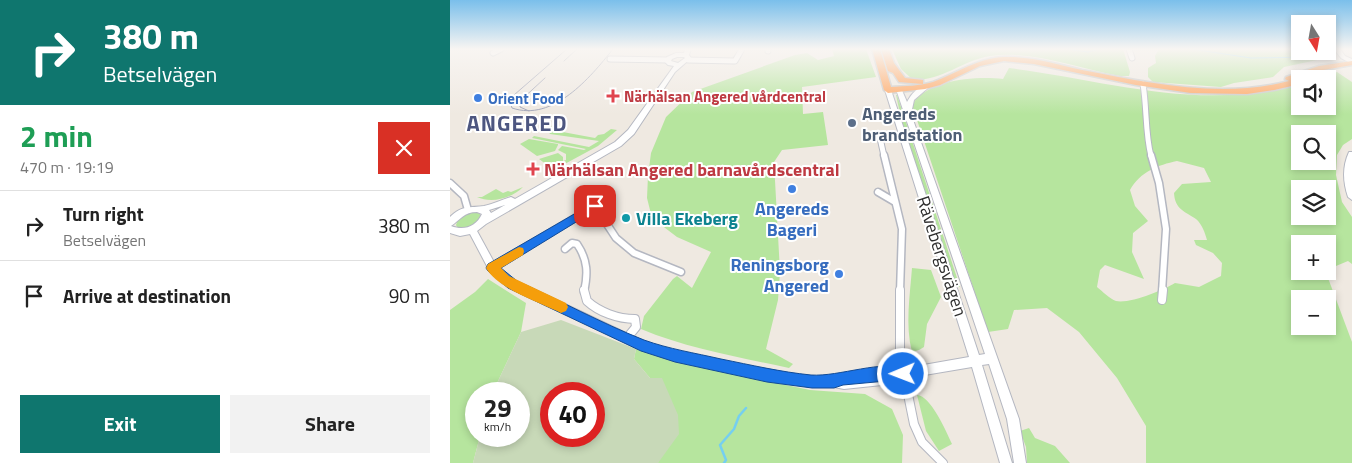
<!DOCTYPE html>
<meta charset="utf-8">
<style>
:root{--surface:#fff;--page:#f2f2f2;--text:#222;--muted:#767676;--line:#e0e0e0;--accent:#0f766e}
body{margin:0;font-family:"Titillium Web",sans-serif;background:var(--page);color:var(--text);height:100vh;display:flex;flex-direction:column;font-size:19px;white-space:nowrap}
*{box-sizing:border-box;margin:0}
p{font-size:16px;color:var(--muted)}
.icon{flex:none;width:28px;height:28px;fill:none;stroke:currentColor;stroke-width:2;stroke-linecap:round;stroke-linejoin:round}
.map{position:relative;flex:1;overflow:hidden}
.side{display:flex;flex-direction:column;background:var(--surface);width:450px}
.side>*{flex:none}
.top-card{background:#0f766e;color:#fff;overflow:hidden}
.needle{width:32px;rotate:169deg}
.fabs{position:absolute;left:841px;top:15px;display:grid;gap:10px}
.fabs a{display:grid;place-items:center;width:45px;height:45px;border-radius:0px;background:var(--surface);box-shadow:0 2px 8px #0003;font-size:25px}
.speed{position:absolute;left:15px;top:382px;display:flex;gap:10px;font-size:25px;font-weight:700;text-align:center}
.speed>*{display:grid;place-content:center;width:65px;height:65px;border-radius:50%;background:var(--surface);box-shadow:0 2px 8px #0003;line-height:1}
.speed small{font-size:12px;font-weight:400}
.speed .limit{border:8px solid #d22;background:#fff;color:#111}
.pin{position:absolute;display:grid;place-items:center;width:42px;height:42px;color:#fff;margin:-21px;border-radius:10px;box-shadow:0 2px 8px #0006}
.me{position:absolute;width:55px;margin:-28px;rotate:269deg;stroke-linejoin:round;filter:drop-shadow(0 0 4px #0008)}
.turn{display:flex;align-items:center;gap:18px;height:105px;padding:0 20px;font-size:22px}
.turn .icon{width:65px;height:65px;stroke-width:2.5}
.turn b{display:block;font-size:35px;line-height:42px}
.round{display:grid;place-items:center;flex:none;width:52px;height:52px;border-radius:0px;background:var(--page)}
.head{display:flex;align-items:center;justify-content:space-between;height:85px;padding:0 20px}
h1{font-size:30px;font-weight:700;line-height:38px;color:#1e9e55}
.button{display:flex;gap:10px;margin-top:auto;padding:10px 20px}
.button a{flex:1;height:58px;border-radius:0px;background:var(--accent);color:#fff;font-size:20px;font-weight:700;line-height:58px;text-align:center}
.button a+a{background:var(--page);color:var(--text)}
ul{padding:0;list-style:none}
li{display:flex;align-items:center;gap:15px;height:70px;padding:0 20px;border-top:1px solid var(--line)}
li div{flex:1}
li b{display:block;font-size:19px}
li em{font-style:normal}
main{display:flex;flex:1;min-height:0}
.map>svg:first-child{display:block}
</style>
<main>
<section class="side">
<div class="top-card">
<div class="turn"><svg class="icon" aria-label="right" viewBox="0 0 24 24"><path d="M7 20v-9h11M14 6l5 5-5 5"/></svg><div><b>380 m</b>Betselvägen</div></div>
</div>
<div class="head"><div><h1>2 min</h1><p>470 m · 19:19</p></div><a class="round" style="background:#d93025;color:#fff"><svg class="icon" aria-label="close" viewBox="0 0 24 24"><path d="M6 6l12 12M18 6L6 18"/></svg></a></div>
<ul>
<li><svg class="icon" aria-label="right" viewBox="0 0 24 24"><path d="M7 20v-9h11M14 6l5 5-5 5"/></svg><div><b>Turn right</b><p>Betselvägen</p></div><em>380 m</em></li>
<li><svg class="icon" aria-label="arrive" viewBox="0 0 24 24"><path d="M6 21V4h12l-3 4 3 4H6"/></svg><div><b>Arrive at destination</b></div><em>90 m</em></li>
</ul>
<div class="button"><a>Exit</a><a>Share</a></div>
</section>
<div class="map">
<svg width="902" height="463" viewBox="0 0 902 463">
<rect width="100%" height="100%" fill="#efe9e1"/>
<g fill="#b6e59e" fill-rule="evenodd">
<path d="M382 49H416L426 77 352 87 353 114 373 112 378 145 332 150 324 162 330 272 328 300 316 349 343 364 339 368C289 357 239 349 191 329L194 316 223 279 227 276 242 288 261 252 227 237 202 218 197 198 198 176 201 153 216 117 242 92 345 55 357 53 368 60 384 56Z"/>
<path d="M442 49H673L680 72 679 76H670C628 69 583 50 540 56 511 61 494 80 463 80L451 69Z"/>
<polygon points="709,49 850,49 850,51 878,51 878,49 882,49 886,56 834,67 823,77 784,83 771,87 703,82 698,77 698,68 706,63 705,56"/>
<path d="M559 68C657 80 751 113 850 83V106H878V79H866L887 72 902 82V139L893 145 887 155 886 175 892 202 902 217V264L898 261 886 266 878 278 902 342V463H696V426L667 378 629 332 597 308 564 310 558 329 538 332 462 105C477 79 527 76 553 79ZM850 134H878V161H850ZM727 161 754 168 761 182 732 184 724 193C725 209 734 211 746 219 752 224 755 233 757 240H744L746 245 763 253 772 263 771 276 749 287 725 283C714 290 680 304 666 301 660 299 652 291 647 287L650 270 655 265 694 279 682 252 683 233 698 221 685 206 680 190C690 172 708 165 727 161ZM850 189H878V216H850ZM850 244H878V271H850ZM850 299H878V326H850Z"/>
<polygon points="446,95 447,95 510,287 507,287 503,280 451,118"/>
<path d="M102 126V130L145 138 148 135 154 134 161 129 167 130 148 146 111 166C102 169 96 164 89 159L108 153 113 157V161L116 160V154L108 150 112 146 134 150 136 149 82 138 84 136 139 147 149 141 100 134 98 131Z"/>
<polygon points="79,139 108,144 108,145 105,151 87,156 70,144"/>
<path d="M73 187C62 198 42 204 27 197H32L46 189 53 193 58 191 61 192Z"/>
<path d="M26 212 30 214V218C24 225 17 230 7 227L6 225C8 217 17 213 26 212Z"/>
<path d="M462 268 481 270 491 297 477 324 474 347 469 350 462 352C455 325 460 295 462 268Z"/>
<polygon points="38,279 76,303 71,332 42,394 26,394 26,436 30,436 23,463 0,463 0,310 25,292"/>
<polygon points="186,349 225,362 360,390 415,394 442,409 453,435 452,463 208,463 209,458 200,378 184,359"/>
<path d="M467 395C481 396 496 431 502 444L489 451 476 431Z"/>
<polygon points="579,428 585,438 605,446 620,463 577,463 576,447 570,431"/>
</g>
<path fill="#c8d9b8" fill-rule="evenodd" d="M111 320 186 349 184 359 200 378H212L228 415 229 434 208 463H23L30 436H69V394H42L71 332ZM101 394H144V436H101Z"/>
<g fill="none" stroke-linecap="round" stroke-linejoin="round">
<g stroke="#75cff0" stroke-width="1">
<polyline points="559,49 598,49"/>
<polyline points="618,49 638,52 648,49"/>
<polyline points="742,49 801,58 866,57"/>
</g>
<polyline stroke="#75cff0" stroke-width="2.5" points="274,463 276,460 270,445 284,429 289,416 296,408"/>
<g stroke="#b4b7c1" stroke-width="7">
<g id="street-far2">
<polyline points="318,49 318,51"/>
<polyline points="679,49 682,58"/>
<polyline points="43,53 51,49"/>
<polyline points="160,59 218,60"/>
<polyline points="238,60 285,61 292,49"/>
<path d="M693 84C697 108 695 133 701 156"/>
<polyline points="430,138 434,156"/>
</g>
</g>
<g stroke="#b4b7c1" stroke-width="9">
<g id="street-far1">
<polyline points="434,155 452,229 450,292"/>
<polyline points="701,155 709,183 716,229 712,292"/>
<polyline points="0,183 14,196 18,210"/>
<polyline points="428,192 445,202"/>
<path d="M115 249 122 243 127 244C138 260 138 274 134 292"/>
<polyline points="42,267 145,206 166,238 184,253 231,272"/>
</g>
</g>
<g stroke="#b4b7c1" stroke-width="10">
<g id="street">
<path d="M134 290 137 301C149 312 168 319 185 319L186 327 177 338"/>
<polyline points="450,290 450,355 464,424 472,442 493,463"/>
<polyline points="712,300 713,290"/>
</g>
</g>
<g stroke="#b4b7c1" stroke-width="2">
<g id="secondary">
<path d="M235 49H241L239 55 241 58 225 72 184 134 171 146 36 224 27 231 45 264 58 277 193 341 225 351 317 370 362 377H384L394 379 432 375 445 370 519 357 435 90 438 88 441 90 529 355 535 354 446 89 447 88H451L457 102C461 94 470 84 479 85V87L464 100 461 114 569 419 576 463H564L557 419 539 364 532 365 562 463H550L522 367 445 380 432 385 394 389 384 387H362L317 380 225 361 191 350 52 283 39 270 20 234 10 236 0 233V217C12 205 20 208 34 206 43 204 52 200 61 197L65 199 165 142 178 130 224 66 218 65 215 62 217 57 226 53H234ZM227 57H234L235 58 228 63 221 61 222 59ZM55 205 41 213 39 210ZM27 212 32 214C26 227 14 231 1 226 10 220 14 212 27 212Z"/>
<polygon points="884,49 890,49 895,56 902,59 902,64 891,58"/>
<path d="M899 152H902V200L898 197C893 182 892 167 899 152Z"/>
</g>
</g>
<g stroke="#c9c9c9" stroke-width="3">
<g id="highway">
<path d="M422 49H430L441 87C455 86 470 86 483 82 507 73 528 58 554 57 580 56 607 64 632 70 700 83 771 99 839 81L835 79 836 77 869 66 902 61V65L873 70 845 80 851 79 850 84 824 90 797 94 741 93 686 85 584 64 554 61 530 66 490 85 475 89 438 93 434 90Z"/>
<polygon points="431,49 439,49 444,63 455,78 473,80 473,84 449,82 443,73 438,71"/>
</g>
</g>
<use href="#street-far2" stroke="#fff" stroke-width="5"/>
<use href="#street-far1" stroke="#fff" stroke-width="6"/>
<use href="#street" stroke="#fff" stroke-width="8"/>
<use href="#secondary" fill="#fff" fill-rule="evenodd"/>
<use href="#highway" fill="#ffa35c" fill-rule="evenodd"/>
<g stroke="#a3a6b8" stroke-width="1">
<path d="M117 49 64 95 60 102 62 108C103 122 140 78 163 49"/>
<polyline points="114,61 127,49"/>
<polyline points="79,111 70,107 70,101 95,78"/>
</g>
</g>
<linearGradient id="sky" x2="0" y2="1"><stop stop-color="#7abfeb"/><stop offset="0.43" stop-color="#f8f5f2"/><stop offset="1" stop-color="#f8f5f2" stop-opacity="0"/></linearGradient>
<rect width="902" height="114" fill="url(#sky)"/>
<path fill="#1a73e8" stroke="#114b97" d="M145 202 149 203 150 206 149 208 51 268 67 281C109 300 151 323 194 340 219 349 245 353 271 359 301 365 331 372 361 375 389 377 433 359 458 369L460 374 458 379 393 385 384 388H362L317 382 225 362 191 351 58 288 38 271 36 268 38 264Z"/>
<path fill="#f59e0b" d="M69 247 73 248 74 251 73 255 51 268 59 276 116 303 118 307 116 311 111 313 107 311C86 301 47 288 36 268L38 264Z"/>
<g fill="#e0444e" stroke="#fff" stroke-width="2">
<path d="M160.5 88.5h5v5h5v5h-5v5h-5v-5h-5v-5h5z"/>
<path d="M80.5 161.5h5v5h5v5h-5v5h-5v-5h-5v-5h5z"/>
</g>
<g fill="#3f7fe0" stroke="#fff" stroke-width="2">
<circle cx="28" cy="98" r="5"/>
<circle cx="342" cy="189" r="5"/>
<circle cx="389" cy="274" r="5"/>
</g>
<circle fill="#5c6f8a" stroke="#fff" stroke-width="2" cx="402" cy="123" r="5"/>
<circle fill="#0f9aa8" stroke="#fff" stroke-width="2" cx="176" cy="218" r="5"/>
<g text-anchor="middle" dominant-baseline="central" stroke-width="4" stroke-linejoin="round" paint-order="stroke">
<g font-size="15" font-weight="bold" fill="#be3a42" stroke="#fff" text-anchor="start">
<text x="174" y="96">Närhälsan Angered vårdcentral</text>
</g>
<g font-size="15" font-weight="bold" fill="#366cbe" stroke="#fff" text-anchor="start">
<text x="38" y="98">Orient Food</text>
</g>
<g font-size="18" font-weight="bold" fill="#4e5e75" stroke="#fff" text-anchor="start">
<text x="412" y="113">Angereds<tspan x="412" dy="21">brandstation</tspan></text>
</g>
<g font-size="18" font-weight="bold" fill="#be3a42" stroke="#fff" text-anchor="start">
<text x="94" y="169">Närhälsan Angered barnavårdscentral</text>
</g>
<g font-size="18" font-weight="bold" fill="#366cbe" stroke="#fff">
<text x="342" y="208">Angereds<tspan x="342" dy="21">Bageri</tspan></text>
<text x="379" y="264" text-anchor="end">Reningsborg<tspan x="379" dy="21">Angered</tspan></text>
</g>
<g font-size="18" font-weight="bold" fill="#0d838f" stroke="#fff" text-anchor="start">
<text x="186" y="218">Villa Ekeberg</text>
</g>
<g font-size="18" fill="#2e2e2e" stroke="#fff">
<text transform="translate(492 256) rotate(72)">Rävebergsvägen</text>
</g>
<g font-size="22" font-weight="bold" letter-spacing="1" fill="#4d5680" stroke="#fff">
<text x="67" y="123">ANGERED</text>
</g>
</g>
</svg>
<div class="fabs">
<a><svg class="needle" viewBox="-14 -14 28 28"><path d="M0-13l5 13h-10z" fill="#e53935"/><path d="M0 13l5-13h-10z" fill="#767676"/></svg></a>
<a><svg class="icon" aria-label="sound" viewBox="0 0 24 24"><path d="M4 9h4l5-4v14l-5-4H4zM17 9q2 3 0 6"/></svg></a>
<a><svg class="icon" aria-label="search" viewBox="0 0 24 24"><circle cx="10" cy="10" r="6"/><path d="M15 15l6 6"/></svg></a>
<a><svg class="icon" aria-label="layers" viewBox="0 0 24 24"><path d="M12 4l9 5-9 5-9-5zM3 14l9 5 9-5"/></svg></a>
<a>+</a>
<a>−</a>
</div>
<div class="speed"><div>29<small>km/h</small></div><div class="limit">40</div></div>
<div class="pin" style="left:145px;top:206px;background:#d93025"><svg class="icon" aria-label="arrive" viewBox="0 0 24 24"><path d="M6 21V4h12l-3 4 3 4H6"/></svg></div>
<svg class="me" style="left:453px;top:374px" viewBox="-20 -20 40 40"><circle r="17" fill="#1a73e8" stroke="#fff" stroke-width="3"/><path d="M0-11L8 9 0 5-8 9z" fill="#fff"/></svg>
</div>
</main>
